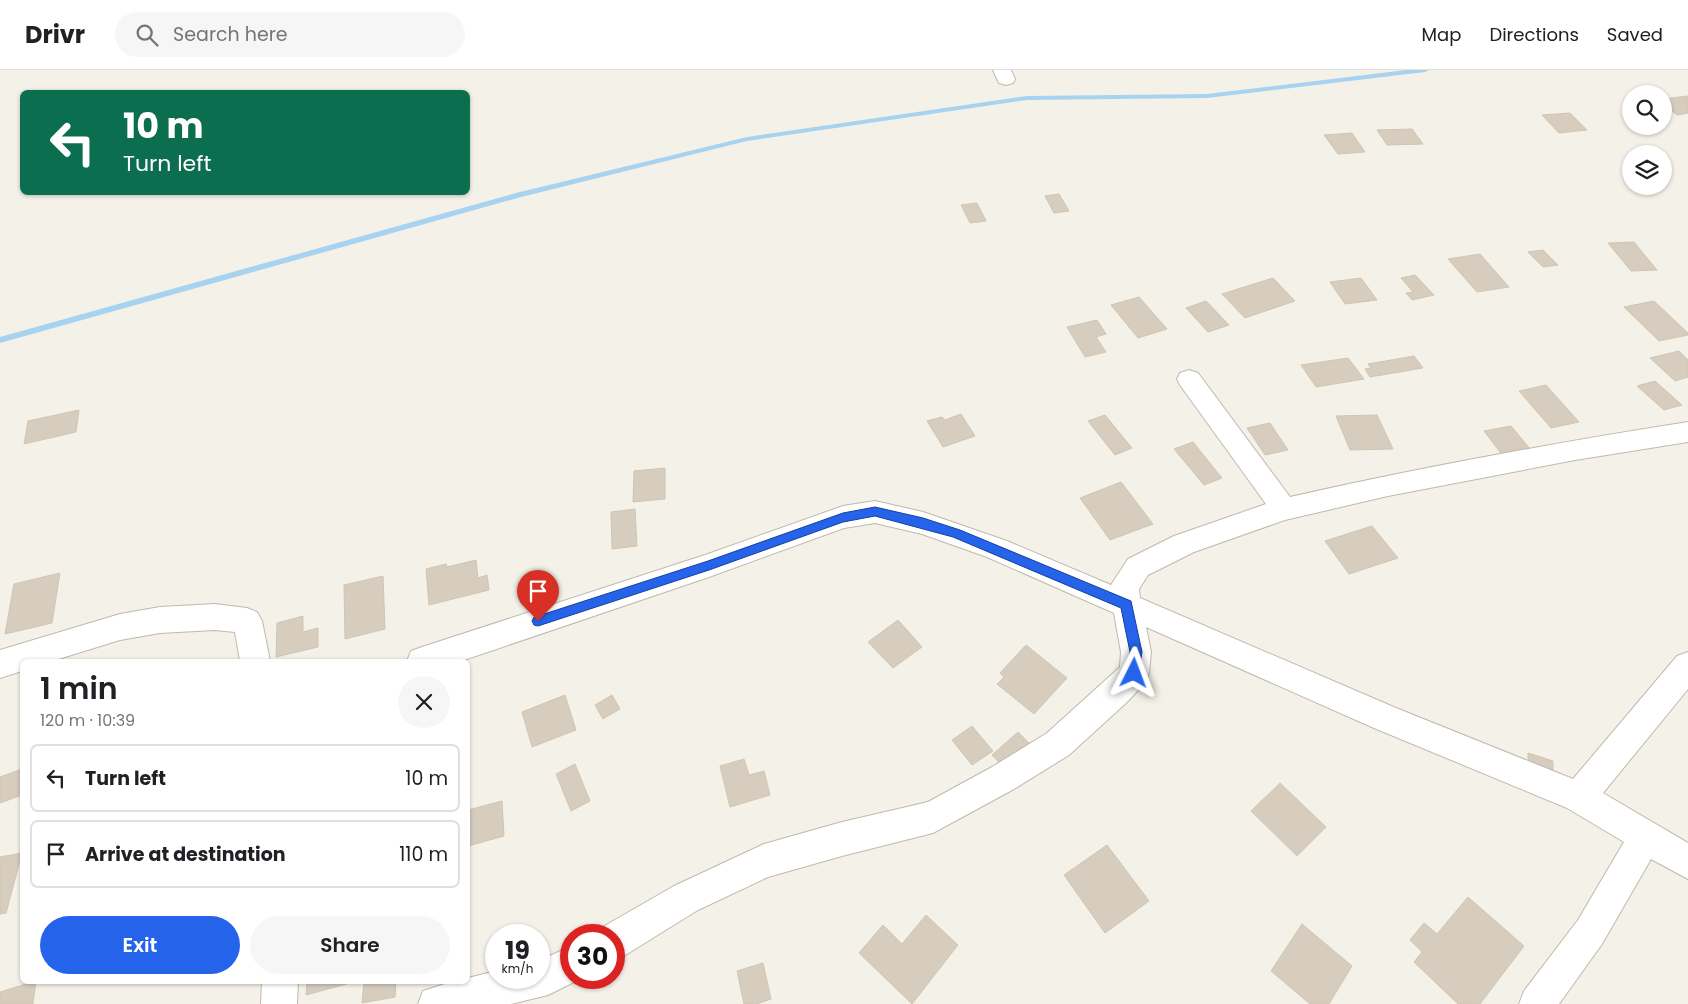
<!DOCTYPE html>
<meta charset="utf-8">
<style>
:root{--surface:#fff;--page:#f6f6f6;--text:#202124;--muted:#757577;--line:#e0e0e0;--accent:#2563eb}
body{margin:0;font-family:Poppins,sans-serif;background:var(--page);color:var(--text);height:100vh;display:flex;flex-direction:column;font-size:19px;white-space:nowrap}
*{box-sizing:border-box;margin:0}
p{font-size:16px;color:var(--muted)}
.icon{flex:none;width:28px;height:28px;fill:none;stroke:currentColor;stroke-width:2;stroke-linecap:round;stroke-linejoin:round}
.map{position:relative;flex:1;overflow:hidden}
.side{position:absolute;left:20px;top:589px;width:450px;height:325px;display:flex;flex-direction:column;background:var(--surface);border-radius:8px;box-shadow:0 1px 4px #0004}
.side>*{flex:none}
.hud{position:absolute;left:20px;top:20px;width:450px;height:105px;border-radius:8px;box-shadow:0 1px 4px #0004;background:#0b6e4f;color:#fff;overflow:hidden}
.fabs{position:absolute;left:1622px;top:15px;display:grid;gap:10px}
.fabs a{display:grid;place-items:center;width:50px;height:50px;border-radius:50%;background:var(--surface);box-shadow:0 1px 4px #0004;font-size:25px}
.speed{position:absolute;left:485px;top:854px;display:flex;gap:10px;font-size:25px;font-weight:700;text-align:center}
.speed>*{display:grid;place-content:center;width:65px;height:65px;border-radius:50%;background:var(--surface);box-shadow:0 1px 4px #0004;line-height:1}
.speed small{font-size:12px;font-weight:400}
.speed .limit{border:8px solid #d22;background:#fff;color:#111}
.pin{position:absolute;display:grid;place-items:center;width:42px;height:42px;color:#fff;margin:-51px -21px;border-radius:50% 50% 50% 0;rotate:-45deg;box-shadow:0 0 5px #0007}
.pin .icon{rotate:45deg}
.me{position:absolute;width:55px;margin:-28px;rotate:3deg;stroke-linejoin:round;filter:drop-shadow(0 0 4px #0008)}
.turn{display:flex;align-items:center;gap:18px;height:105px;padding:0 20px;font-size:22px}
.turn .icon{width:65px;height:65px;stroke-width:2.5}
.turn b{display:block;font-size:35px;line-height:42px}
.round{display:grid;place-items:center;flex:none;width:52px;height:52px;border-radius:26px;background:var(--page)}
.summary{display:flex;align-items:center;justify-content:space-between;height:85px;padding:0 20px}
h1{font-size:30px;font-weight:600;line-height:38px}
.action{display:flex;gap:10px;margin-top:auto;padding:10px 20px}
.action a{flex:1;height:58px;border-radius:30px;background:var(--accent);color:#fff;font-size:20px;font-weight:600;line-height:58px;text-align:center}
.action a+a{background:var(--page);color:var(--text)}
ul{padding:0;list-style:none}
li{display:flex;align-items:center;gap:15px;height:68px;margin:0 10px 8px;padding:0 10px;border:2px solid var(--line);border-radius:8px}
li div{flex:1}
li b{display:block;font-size:19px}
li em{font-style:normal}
header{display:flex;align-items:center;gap:30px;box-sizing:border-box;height:70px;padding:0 25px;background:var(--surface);border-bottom:1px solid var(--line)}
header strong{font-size:24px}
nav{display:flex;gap:28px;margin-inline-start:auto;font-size:18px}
.search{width:350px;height:45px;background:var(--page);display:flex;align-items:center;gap:12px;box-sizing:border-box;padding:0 18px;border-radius:28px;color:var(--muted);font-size:19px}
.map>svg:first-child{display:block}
</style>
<header>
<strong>Drivr</strong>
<div class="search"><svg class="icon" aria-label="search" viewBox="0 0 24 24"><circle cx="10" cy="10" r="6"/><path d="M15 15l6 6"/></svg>Search here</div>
<nav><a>Map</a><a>Directions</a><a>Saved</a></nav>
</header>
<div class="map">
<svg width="1688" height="934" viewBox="0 0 1688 934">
<rect width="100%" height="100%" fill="#f4f1e9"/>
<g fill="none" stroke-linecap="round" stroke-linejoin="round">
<polygon fill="#a7d3f0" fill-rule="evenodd" points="1406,0 1429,0 1425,2 1207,28 1027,30 747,71 521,127 0,273 0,267 516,123 747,67 1027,26 1207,24"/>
</g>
<g fill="#d6cdbf" stroke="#d1c5b2">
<polygon points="1688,26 1688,43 1677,45 1664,35 1664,29"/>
<polygon points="1570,43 1587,60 1559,63 1542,45"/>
<polygon points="1412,59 1423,74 1387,75 1377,60"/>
<polygon points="1352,63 1365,82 1338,84 1324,65"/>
<polygon points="1059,124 1069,141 1054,143 1045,126"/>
<polygon points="977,133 986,151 970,153 961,135"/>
<polygon points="1634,172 1657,200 1631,201 1608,173"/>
<polygon points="1543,180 1558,195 1543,197 1528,182"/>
<polygon points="1480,184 1509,217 1477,222 1448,189"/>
<polygon points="1415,205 1434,225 1412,230 1406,223 1413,222 1401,208"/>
<polygon points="1273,208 1295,231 1245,248 1222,224"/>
<polygon points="1361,208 1377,230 1345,234 1330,212"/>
<polygon points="1139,227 1167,259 1138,268 1111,235"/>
<polygon points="1206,231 1229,255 1208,262 1186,238"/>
<polygon points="1654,231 1688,263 1688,265 1659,271 1624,237"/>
<polygon points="1097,250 1106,264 1096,267 1106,282 1085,287 1067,257"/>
<polygon points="1679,281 1688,290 1688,307 1675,311 1650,288"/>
<polygon points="1414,286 1423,298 1370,307 1365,299 1371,298 1368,294"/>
<polygon points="1348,288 1364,309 1316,317 1301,295"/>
<polygon points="1655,311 1682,335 1664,340 1637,316"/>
<polygon points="1546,315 1579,352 1551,358 1519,321"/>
<polygon points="79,340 76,362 24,374 28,351"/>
<polygon points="961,344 975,366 943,377 927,351 942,347 945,350"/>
<polygon points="1105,345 1132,378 1115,385 1088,351"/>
<polygon points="1377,345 1393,379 1350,380 1336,346"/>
<polygon points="1270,353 1288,380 1265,385 1247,358"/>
<polygon points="1511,356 1531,380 1503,386 1484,361"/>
<polygon points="1193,372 1222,408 1204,415 1174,379"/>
<polygon points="665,398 665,429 633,432 634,401"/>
<polygon points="1121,412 1153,454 1110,470 1080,428"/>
<polygon points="635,439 637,476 612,479 611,442"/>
<polygon points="1372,456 1398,488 1349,504 1325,471"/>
<polygon points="476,490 478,508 487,505 489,520 429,535 426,499 446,494 447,497"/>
<polygon points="60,503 52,553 5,564 14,514"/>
<polygon points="383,506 385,559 345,569 344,515"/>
<polygon points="303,546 303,562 318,558 318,577 276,587 277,553"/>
<polygon points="898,550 922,577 893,598 868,572"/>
<polygon points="1026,575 1067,608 1034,644 997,614 1004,607 1000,603"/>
<polygon points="565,625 576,660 532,677 522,642"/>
<polygon points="612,625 620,639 603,649 595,635"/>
<polygon points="972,656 993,681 972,695 952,670"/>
<polygon points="1018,662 1033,677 1006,700 992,685"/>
<polygon points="1528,683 1553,691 1553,705 1528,697"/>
<polygon points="744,689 749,705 764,701 770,725 730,737 720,696"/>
<polygon points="575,694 590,731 571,741 556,704"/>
<polygon points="22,699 22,725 0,733 0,707"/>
<polygon points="1280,713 1326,757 1297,786 1251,741"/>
<polygon points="502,731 504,766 468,776 468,740"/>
<polygon points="1107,775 1149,831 1105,863 1064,805"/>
<polygon points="22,783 6,843 0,844 0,787"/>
<polygon points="1468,827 1524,876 1480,934 1458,934 1414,892 1422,882 1410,870 1424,853 1437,864"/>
<polygon points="926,845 958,875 912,934 859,883 883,855 902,874"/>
<polygon points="1302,854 1352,896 1329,934 1310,934 1271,901"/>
<polygon points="763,893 771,929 757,934 744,934 737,901"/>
<polygon points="36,911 33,934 0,934 0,922"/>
<polygon points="307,911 351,911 350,913 306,925"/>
<polygon points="364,911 396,911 395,927 362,933"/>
</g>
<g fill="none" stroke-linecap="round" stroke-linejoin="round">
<g stroke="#c0b9ac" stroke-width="2">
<g id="minor">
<polygon points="993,0 1011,0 1015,9 1013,13 1006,15 999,13"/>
<path d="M1189 300 1198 303 1290 427C1422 397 1555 373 1688 352V372L1575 390 1388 426 1285 450 1194 482 1148 505 1139 519 1140 528 1396 638 1573 709 1677 586 1688 582V619L1603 723 1688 773V809L1651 789 1602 874 1559 934H1519L1524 921 1578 850 1624 772 1567 738 1374 658 1146 557 1151 582 1149 603 1145 613 1126 633 1069 685 1014 719 933 763 842 786 768 807 698 840 627 884 614 889V865H599L601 858 674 816 764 774 842 752 928 732 992 697 1047 663 1120 597 1121 582 1114 543 987 487 922 464 875 453 844 458 709 507 461 591H407L411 581 422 577 708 484 843 436 875 431 923 442 1007 471 1111 515 1128 489 1174 466 1266 434 1180 315 1177 309 1180 303Z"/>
<polygon points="215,534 247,538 257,542 262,551 270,591 240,591 235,562 215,560 160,563 120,570 52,591 22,591 22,601 0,608 0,580 120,544 160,537"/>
<polygon points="571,876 571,908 582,908 548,925 511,934 418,934 423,921 454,911 468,911 468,908 496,901 496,908 539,908 539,891"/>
<polygon points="262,911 298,911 297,934 261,934"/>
</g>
</g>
<use href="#minor" fill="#fff" fill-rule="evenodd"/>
</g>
<polygon fill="#2563eb" stroke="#184099" points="875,437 923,448 960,460 1131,531 1142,582 1138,607 1134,609 1129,607 1128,603 1130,582 1121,538 953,467 875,446 843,452 709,500 538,556 534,555 532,551 534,547 538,546 708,491 843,443"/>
</svg>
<div class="fabs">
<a><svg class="icon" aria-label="search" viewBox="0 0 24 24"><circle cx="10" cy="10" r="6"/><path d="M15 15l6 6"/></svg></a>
<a><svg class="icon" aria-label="layers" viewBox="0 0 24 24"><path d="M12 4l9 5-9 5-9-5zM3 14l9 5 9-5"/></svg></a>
</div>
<div class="speed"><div>19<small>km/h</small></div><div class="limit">30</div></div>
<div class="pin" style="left:538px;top:551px;background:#d93025"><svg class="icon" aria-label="arrive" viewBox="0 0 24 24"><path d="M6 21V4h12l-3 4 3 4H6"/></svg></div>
<svg class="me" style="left:1134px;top:603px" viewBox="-20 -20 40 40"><path d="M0-17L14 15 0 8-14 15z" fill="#2563eb" stroke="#fff" stroke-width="4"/></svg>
<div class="hud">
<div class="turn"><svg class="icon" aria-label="left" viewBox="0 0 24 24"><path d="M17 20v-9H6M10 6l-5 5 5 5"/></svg><div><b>10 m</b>Turn left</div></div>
</div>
<section class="side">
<div class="summary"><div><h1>1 min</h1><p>120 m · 10:39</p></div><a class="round"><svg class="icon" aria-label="close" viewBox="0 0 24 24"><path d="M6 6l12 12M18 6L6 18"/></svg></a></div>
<ul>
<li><svg class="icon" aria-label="left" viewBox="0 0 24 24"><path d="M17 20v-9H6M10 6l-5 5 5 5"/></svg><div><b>Turn left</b></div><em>10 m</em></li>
<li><svg class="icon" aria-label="arrive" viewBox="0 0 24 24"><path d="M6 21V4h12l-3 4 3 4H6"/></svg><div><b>Arrive at destination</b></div><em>110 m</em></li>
</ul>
<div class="action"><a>Exit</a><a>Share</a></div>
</section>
</div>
